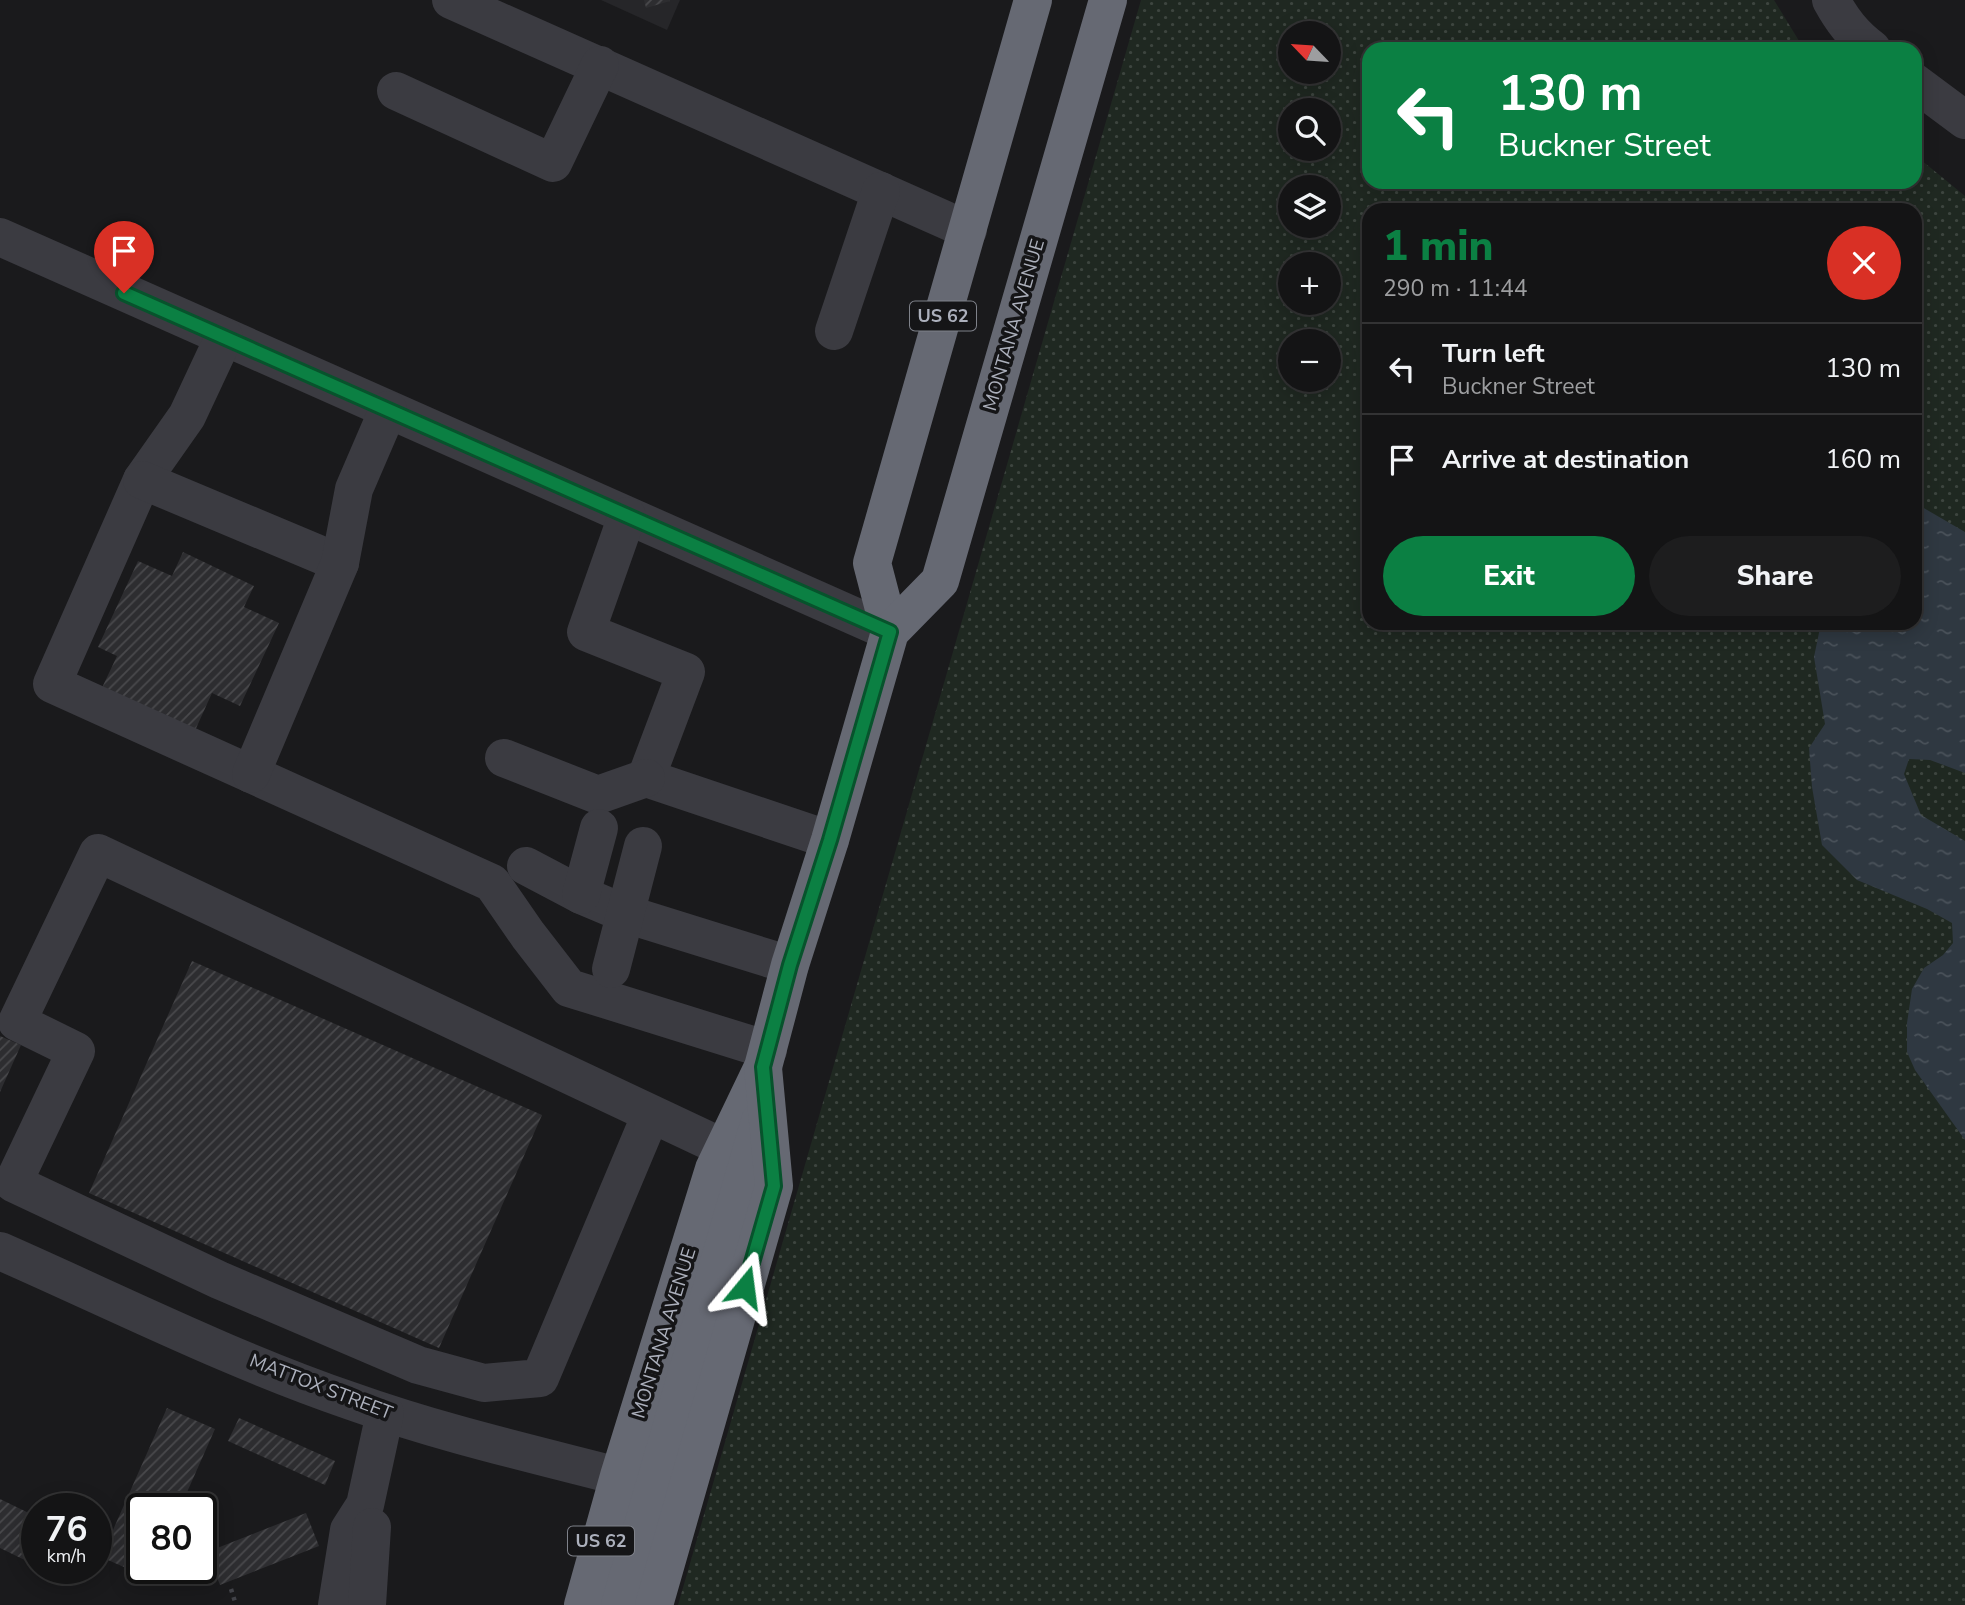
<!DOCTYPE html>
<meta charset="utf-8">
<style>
:root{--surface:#141415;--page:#1d1d1e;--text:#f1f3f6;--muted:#9d9ea0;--line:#333334;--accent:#0b8043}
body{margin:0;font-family:"Nunito Sans",sans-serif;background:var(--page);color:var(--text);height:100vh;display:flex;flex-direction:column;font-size:26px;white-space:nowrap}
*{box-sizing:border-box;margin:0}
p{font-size:23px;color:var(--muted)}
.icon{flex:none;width:38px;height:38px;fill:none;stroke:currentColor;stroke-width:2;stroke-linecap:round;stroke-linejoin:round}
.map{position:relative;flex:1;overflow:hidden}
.panel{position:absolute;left:1362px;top:203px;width:560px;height:427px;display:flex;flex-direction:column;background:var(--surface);border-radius:21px;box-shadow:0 4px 18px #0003,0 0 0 2px var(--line)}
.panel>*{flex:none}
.banner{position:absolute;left:1362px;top:42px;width:560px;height:147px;border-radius:21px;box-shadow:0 4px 18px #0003,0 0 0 2px var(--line);background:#0b8043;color:#fff;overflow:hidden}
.needle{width:46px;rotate:295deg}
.controls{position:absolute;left:1278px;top:21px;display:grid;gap:14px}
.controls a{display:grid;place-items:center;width:63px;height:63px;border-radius:50%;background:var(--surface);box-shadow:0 4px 18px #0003,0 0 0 2px var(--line);font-size:35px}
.speed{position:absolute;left:21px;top:1493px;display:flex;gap:14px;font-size:35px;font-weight:700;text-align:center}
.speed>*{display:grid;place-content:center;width:91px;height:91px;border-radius:50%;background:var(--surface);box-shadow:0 4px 18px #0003,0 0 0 2px var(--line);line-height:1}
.speed small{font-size:18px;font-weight:400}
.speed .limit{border:4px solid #111;border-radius:10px;background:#fff;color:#111}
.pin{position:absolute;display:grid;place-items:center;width:60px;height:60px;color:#fff;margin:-72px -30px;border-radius:50% 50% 50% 0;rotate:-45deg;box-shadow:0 0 7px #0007}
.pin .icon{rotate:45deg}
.me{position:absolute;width:77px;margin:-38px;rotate:16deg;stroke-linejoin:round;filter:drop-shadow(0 0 5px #0008)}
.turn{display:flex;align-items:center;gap:24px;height:147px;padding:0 21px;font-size:32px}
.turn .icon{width:91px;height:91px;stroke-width:2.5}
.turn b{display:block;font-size:49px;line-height:60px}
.round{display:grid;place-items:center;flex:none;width:74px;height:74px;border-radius:37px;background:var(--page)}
.summary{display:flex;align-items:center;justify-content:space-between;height:119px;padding:0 21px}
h1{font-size:42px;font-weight:800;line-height:52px;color:var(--accent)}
.cta{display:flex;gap:14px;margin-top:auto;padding:14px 21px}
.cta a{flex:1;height:80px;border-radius:42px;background:var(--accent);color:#fff;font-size:28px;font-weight:800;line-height:80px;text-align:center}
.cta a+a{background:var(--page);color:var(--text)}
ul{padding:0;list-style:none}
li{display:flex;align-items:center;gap:21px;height:91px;padding:0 21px;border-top:2px solid var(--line)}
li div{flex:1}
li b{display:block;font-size:26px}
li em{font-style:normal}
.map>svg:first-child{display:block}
</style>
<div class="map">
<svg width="1965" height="1605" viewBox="0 0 1965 1605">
<defs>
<pattern id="grass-dots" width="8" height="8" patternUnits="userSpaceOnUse" patternTransform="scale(1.75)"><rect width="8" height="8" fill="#1f2821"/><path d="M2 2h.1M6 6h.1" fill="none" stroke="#3d453f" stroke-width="1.8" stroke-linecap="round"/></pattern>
<pattern id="water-ripples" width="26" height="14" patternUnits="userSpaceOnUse" patternTransform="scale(1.75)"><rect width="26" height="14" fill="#2f3841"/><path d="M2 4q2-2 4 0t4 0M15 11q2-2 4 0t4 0" fill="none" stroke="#4a525a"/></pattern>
<pattern id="building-hatch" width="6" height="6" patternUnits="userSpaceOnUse" patternTransform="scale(1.75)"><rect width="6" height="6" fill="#2d2d30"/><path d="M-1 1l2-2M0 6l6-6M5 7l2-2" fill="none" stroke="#49494c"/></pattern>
</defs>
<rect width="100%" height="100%" fill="#1a1a1c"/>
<polygon fill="#262629" points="601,0 680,0 667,30"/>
<path fill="url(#grass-dots)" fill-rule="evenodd" d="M1141 0H1774L1804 49H1368V182H1914L1915 155 1965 196V1605H678ZM1290 33H1328V72H1290ZM1290 110H1328V149H1290ZM1290 187H1328V226H1290ZM1368 210H1914V623H1368ZM1290 264H1328V303H1290ZM1290 341H1328V380H1290Z"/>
<polygon fill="url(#water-ripples)" points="1915,506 1922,507 1965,532 1965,773 1930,760 1909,759 1904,774 1921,815 1965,841 1965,1140 1915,1070 1907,1052 1907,1023 1912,989 1924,968 1943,955 1953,943 1952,923 1927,909 1857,880 1822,845 1812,787 1809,748 1825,724 1814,657 1821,623 1914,623"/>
<g fill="url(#building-hatch)">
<polygon points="644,0 670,0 670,1 646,8"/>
<polygon points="183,552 254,586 244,607 279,623 240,706 212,693 193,735 100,692 117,656 98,647 138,561 172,576"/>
<polygon points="192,961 542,1115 439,1348 89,1193"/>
<polygon points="0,1036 21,1045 0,1092"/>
<polygon points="167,1408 215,1429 180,1508 142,1508 142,1568 154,1568 149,1578 101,1557"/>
<polygon points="239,1418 335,1461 325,1485 228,1441"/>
<polygon points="0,1499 37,1517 37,1566 0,1548"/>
<polygon points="306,1513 319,1546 220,1585 207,1552"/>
<polygon points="41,1568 80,1568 72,1583"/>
</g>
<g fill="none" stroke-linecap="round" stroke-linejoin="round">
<polyline stroke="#414248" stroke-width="4.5" stroke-dasharray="3.5 5" stroke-linecap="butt" points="231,1589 236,1605"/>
<g stroke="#3b3b41" stroke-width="38">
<polyline points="451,0 968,230"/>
<path d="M1831 0C1842 20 1853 35 1872 49"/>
<polyline points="1914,82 1965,120"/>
<polyline points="396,91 553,163 600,65"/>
<polyline points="0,237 890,632"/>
<polyline points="834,331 881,191"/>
<polyline points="224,337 187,416 142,480 52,684 492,883 528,935 569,988 768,1050"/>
<polyline points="142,480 340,563"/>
<polyline points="627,516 586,632 686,672 646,778 830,840"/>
<polyline points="504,758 598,795 646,778"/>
<polyline points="251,774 340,563 354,489 388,410"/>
<polyline points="526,866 581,895 626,914 790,965"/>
<polyline points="581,895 599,828"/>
<polyline points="611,969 643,846"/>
<polyline points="651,1114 540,1378 484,1383 418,1365 219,1280 13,1183 76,1051 17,1022 98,853 724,1148"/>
<path d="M0 1251C116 1302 231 1360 351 1401 449 1436 551 1458 652 1485"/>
<polyline points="337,1605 349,1530 365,1505 385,1413"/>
<polyline points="367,1605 372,1527"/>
</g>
<g stroke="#666973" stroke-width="38">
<polyline points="890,632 872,563 1033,0"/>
<polyline points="583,1605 619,1476 714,1169 763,1067 790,965 830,840 890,632 940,581 1108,0"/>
<polyline points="620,1605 760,1121"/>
<polyline points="654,1605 774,1186 763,1068"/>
</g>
</g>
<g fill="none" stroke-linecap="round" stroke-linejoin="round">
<g stroke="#07532c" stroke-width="18">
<polyline id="route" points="124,293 890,632 830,840 790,965 763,1067 774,1186 745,1287"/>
</g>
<use href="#route" stroke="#0b8043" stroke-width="12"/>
</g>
<g text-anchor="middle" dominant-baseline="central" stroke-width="7" stroke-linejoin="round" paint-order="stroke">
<g fill="#151517" stroke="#7f828a" stroke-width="2">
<rect x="910" y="301.5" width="66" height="29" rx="5"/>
<rect x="568" y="1526.5" width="66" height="29" rx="5"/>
</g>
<g font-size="18" font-weight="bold" fill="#acb0bc">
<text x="943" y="316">US 62</text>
<text x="601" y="1541">US 62</text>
</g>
<g font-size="19" fill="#acb0bc" stroke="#151517">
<text transform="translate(1014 325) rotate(-74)">MONTANA AVENUE</text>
<text transform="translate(664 1333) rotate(-73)">MONTANA AVENUE</text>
<text transform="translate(321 1387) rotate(21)">MATTOX STREET</text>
</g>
</g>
</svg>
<div class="controls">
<a><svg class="needle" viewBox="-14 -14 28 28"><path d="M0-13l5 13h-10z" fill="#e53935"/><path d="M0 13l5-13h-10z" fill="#9d9ea0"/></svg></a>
<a><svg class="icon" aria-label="search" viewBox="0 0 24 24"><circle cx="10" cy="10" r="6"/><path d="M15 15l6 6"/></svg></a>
<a><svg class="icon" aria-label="layers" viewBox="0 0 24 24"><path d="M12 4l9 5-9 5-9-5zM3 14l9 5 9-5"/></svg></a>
<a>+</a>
<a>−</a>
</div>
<div class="speed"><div>76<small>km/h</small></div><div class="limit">80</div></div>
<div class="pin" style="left:124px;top:293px;background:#d93025"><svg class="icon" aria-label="arrive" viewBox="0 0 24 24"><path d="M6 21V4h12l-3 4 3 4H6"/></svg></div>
<svg class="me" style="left:745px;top:1287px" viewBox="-20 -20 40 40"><path d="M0-17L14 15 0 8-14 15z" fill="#0b8043" stroke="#fff" stroke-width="4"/></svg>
<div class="banner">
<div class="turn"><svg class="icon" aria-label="left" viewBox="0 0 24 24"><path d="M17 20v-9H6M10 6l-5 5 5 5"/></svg><div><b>130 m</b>Buckner Street</div></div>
</div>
<section class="panel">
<div class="summary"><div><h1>1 min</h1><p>290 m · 11:44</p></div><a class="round" style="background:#d93025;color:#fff"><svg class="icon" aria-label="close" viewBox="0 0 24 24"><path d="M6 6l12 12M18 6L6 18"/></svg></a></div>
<ul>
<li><svg class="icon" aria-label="left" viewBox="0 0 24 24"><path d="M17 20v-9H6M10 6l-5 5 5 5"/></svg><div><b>Turn left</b><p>Buckner Street</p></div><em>130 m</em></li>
<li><svg class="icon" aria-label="arrive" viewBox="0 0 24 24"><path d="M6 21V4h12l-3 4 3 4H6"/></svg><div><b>Arrive at destination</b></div><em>160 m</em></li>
</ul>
<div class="cta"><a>Exit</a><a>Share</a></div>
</section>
</div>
